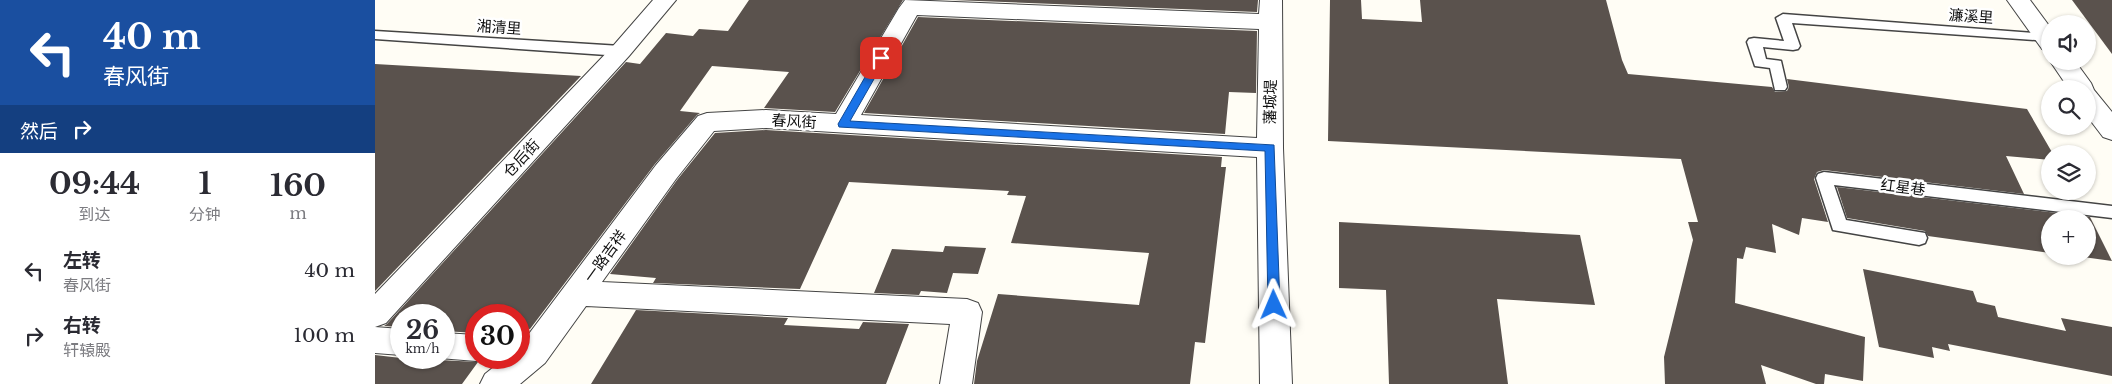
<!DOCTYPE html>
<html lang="zh">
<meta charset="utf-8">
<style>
:root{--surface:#fff;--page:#f2f2f3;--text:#2b2b33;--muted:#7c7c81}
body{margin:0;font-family:"Libre Baskerville","Noto Sans SC",serif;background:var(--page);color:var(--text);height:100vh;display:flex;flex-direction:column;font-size:19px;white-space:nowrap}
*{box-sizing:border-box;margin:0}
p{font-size:16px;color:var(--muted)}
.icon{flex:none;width:28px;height:28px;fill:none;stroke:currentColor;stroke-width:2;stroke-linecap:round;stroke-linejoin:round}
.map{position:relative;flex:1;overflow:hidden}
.details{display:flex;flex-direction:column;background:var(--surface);width:375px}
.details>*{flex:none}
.top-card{background:#1a4fa0;color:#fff;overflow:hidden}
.tools{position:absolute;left:1666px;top:15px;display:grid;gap:10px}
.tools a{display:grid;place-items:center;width:55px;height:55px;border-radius:50%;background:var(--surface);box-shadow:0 1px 4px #0004;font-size:25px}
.speed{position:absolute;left:15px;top:304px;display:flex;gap:10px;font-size:25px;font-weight:700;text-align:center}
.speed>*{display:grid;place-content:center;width:65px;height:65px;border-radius:50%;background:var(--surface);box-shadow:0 1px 4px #0004;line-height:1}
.speed small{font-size:12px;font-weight:400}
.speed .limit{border:8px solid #d22;background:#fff;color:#111}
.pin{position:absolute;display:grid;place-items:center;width:42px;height:42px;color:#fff;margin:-21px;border-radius:10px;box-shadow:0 2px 8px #0006}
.me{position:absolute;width:55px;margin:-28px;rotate:359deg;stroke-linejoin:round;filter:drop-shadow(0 0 4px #0008)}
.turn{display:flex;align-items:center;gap:18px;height:105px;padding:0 20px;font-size:22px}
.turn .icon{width:65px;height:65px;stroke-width:2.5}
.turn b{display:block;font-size:35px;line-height:42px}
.then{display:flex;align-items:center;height:48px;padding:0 20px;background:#0003;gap:10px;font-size:19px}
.eta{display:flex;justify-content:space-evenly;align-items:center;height:85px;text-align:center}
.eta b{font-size:30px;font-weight:800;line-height:35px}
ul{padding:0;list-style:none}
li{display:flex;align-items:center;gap:15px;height:65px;padding:0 20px}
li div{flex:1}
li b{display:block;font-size:19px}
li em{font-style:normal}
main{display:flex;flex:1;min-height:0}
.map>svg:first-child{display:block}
</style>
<main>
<section class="details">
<div class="top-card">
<div class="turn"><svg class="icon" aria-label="left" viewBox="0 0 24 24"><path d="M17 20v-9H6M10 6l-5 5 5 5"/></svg><div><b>40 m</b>春风街</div></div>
<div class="then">然后<svg class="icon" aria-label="right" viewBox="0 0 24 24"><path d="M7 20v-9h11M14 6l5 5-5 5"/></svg></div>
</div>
<div class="eta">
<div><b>09:44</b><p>到达</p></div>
<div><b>1</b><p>分钟</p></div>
<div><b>160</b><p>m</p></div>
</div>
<ul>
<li><svg class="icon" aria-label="left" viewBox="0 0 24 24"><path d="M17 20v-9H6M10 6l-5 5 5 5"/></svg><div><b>左转</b><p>春风街</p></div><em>40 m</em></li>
<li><svg class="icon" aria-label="right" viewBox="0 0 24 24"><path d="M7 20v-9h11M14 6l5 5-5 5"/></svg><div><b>右转</b><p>轩辕殿</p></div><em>100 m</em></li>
</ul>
</section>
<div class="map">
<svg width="1737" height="384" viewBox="0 0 1737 384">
<rect width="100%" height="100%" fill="#fffdf5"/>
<g fill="#5a524d">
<polygon points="374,0 528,0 460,112 389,108 414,72 337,66 305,111 325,113 322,115 280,164 155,329 144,328 144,315 101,315 101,333 69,331 69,315 26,315 26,327 9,326 12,324 251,62 265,64 291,33 318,36 324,29 353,31"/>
<polygon points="577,0 883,0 882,12"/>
<polygon points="955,0 986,0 987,19 1047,22 1045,0 1231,0 1247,60 1253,74 1397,87 1400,92 1412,91 1414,87 1412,79 1652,109 1678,154 1675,154 1675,160 1631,156 1649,194 1449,170 1442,172 1439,179 1453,222 1427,218 1424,235 1397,224 1401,253 1371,247 1368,259 1362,258 1360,303 1490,337 1488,381 1450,374 1449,384 1441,384 1386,365 1391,384 1290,384 1289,357 1318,240 1313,222 1323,222 1306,159 953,141"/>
<polygon points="1697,0 1737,0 1737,54"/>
<polygon points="543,17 882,31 881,93 854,92 850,134 489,113"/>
<polygon points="0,64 206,76 0,291"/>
<polygon points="391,130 847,157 846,167 851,167 830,343 820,342 815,384 599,384 602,361 623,294 764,305 774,253 636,243 651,196 632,195 634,191 474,182 425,289 278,283 281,278 235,274 302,180 340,133"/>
<polygon points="1462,187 1715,217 1737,261 1701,256 1712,256 1712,219 1675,219 1675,253 1553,236 1550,231 1472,218"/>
<polygon points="964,222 1205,235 1220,305 1122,299 1133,384 1014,384 1011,290 964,288"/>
<polygon points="570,246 611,248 603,274 578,273 572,293 546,291 544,295 499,293 517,249 568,252"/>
<polygon points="1488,269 1598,291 1602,302 1620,306 1623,317 1691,331 1686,318 1737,327 1737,376 1573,344 1575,351 1557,347 1559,358 1504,347"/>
<polygon points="261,310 413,318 409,325 484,329 488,322 534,324 511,384 216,384"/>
<polygon points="0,355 26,358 62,358 64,360 103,362 87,384 0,384"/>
</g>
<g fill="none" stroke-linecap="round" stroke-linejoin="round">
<g stroke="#444" stroke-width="3">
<g id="service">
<polygon points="1408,14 1671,34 1675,35 1675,41 1417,23 1425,46 1423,49 1418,50 1388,47 1391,59 1406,61 1412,87 1410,90 1400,90 1395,68 1380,66 1372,42 1374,39 1379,38 1409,41 1401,18"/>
<polygon points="0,31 246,46 251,48 253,51 251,54 246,56 0,39"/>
<polygon points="1449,172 1737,206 1737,218 1459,185 1471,220 1550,233 1552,238 1550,243 1544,245 1458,230 1441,178 1443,174"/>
</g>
</g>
<g stroke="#444" stroke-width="2">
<g id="minor">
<polygon points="278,0 301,0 254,56 11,323 0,327 0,294 238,46"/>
<path d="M530 0 884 14 885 0H907L908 148 917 384H885L882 157 391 128 339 131 301 179 227 282 592 299 603 303 607 312 597 384H565L575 324 211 306 170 363 145 384H105L110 374 130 358H144V347L281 165 323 116 332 113 391 110 461 114 524 8ZM542 15 884 29 882 138 486 115Z"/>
<polygon points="1632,0 1655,0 1675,27 1675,52 1667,49"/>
<polygon points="1675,61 1700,61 1716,83 1719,90 1737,112 1737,140 1728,137 1712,116 1712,89 1694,89"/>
<polygon points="0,327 26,329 26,355 0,353"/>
<polygon points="69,333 101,335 101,358 112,358 101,361 64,358 69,358"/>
</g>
</g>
<use href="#service" fill="#fff" fill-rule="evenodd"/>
<use href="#minor" fill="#fff" fill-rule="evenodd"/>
</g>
<polygon fill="#1a73e8" stroke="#114b97" points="506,54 511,58 475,121 899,145 905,305 903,309 899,310 895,309 893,305 890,151 464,127 463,124 501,58"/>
<g text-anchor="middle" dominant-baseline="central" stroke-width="5" stroke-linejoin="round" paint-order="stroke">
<g font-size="15" fill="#111" stroke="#fff">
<text transform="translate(1596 16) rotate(4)">濂溪里</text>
<text transform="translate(124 27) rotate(4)">湘清里</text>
<text transform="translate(895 102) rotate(-89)">藩城堤</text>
<text transform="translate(419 121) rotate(3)">春风街</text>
<text transform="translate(146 158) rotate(-47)">仓后街</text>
<text transform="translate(1528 187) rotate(7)">红星巷</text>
<text transform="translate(230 256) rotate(-54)">一路吉祥</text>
</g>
</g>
</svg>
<div class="tools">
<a><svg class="icon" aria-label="sound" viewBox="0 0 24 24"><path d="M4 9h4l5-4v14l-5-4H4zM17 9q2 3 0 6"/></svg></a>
<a><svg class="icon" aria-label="search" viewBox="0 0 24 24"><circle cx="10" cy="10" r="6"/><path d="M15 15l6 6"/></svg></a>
<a><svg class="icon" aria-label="layers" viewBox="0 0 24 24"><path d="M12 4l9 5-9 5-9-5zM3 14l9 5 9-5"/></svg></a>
<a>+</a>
</div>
<div class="speed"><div>26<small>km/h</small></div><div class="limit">30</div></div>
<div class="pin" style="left:506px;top:58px;background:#d93025"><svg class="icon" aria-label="arrive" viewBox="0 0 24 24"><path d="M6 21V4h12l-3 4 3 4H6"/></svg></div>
<svg class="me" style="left:899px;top:305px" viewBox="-20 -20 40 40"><path d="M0-17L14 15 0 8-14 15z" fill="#1a73e8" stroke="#fff" stroke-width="4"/></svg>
</div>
</main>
